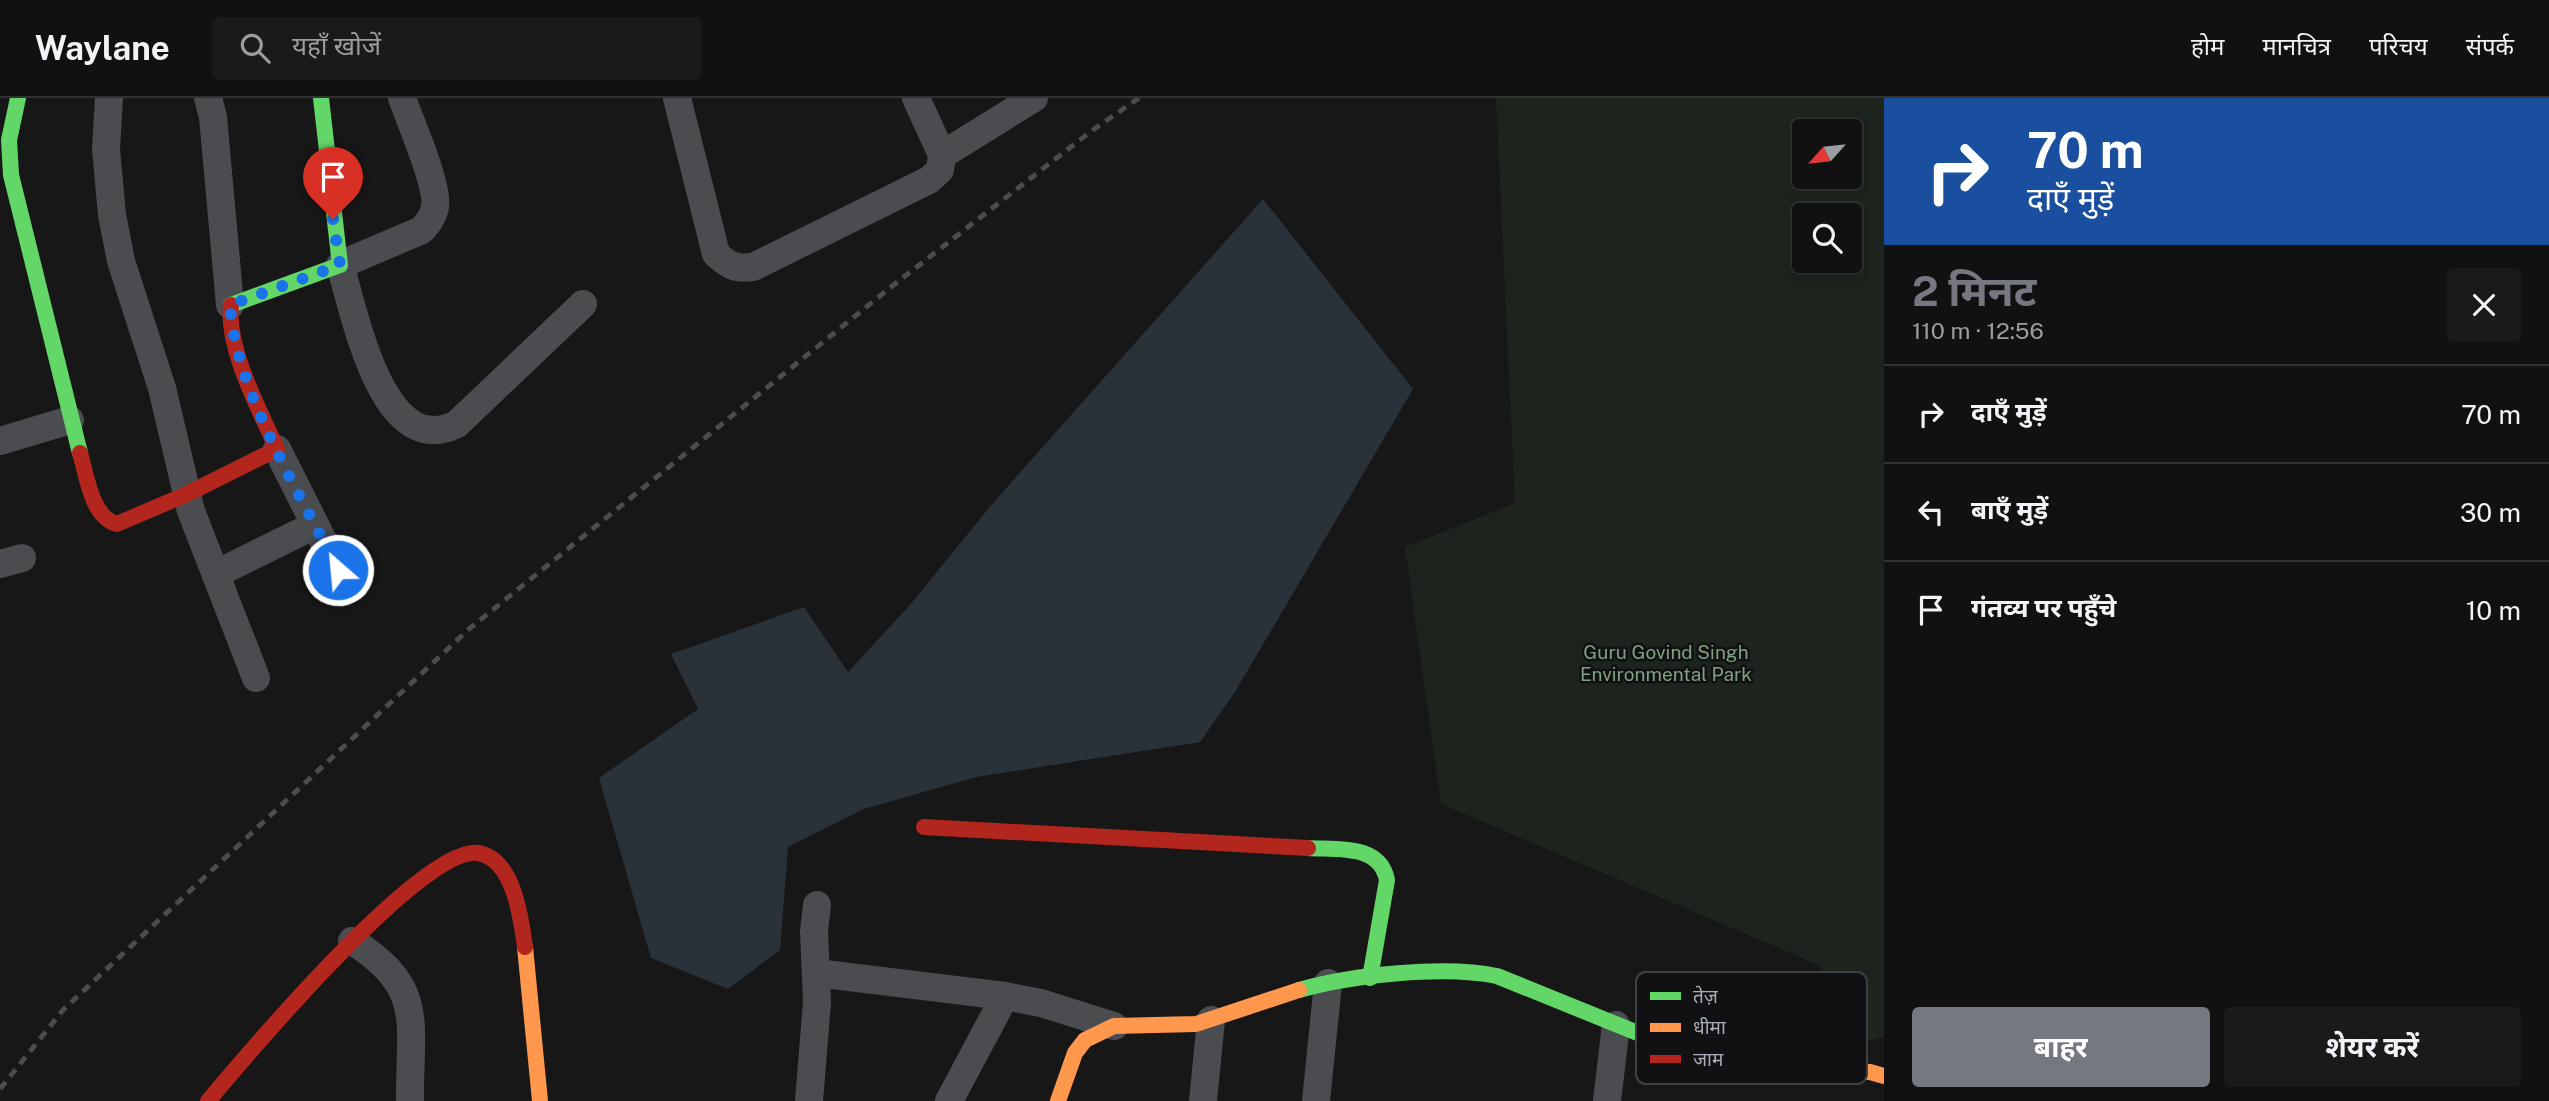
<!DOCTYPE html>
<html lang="hi">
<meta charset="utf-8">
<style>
:root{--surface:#111;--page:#1a1a1a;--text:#f1f3f6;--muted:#9c9d9f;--line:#303131;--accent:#757880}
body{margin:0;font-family:"Public Sans","Noto Sans Devanagari",sans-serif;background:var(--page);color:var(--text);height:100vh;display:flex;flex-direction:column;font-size:26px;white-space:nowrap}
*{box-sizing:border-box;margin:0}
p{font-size:23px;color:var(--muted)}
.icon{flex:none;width:38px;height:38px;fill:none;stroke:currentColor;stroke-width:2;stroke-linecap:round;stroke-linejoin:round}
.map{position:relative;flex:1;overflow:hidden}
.sheet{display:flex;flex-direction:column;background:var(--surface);width:665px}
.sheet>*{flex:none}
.banner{background:#1a4fa0;color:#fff;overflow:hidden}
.needle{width:46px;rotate:243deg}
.controls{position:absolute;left:1792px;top:21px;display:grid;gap:14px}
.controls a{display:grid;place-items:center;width:70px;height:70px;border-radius:7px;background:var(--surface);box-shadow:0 4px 10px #0003,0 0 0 2px var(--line);font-size:35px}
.pin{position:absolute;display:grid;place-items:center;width:60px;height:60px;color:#fff;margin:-72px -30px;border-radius:50% 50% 50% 0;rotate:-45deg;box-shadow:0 0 7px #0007}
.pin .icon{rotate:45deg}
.me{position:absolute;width:77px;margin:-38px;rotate:333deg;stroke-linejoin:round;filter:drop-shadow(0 0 5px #0008)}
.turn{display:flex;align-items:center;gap:24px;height:147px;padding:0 28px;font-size:32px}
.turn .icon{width:91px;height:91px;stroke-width:2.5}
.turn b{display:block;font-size:49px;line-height:60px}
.round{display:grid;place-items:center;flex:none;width:74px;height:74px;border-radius:7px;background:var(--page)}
.overview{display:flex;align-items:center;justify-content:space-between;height:119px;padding:0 28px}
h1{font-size:42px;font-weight:700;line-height:52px;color:var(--accent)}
.button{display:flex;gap:14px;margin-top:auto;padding:14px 28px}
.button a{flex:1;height:80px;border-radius:7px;background:var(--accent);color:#fff;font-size:28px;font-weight:700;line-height:80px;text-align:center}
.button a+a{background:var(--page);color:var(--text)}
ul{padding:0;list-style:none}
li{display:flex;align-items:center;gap:21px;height:98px;padding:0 28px;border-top:2px solid var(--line)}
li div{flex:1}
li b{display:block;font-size:26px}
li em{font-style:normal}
header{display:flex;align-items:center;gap:42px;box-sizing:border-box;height:98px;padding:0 35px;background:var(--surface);border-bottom:2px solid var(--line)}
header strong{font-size:33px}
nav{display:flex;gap:38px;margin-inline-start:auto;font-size:24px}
.search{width:490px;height:63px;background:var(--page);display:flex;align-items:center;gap:18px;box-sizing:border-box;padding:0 24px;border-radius:7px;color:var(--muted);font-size:26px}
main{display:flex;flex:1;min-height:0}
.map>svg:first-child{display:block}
</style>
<header>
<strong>Waylane</strong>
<div class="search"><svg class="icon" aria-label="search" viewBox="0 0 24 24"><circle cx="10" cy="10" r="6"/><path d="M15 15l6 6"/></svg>यहाँ खोजें</div>
<nav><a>होम</a><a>मानचित्र</a><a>परिचय</a><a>संपर्क</a></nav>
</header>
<main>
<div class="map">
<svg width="1884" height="1003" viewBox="0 0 1884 1003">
<rect width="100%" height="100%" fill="#171717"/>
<path fill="#1d241e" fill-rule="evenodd" d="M1496 0H1884V940L1822 949 1821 868 1441 706 1405 449 1515 405ZM1804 33H1850V79H1804ZM1804 117H1850V163H1804Z"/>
<polygon fill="#2a3239" points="1263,101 1413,291 1235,594 1200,644 976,679 864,711 788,749 780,852 728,891 651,860 599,680 698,611 671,556 804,509 848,574 909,508 993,405"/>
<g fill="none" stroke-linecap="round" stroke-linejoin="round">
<g stroke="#4b4c50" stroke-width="28">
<polyline points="109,0 106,51 112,117 121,163 162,290 191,413 256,580"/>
<polyline points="208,0 213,19 230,207"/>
<path d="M402 0C410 23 439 88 435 109 433 119 428 125 422 132L340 167C355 215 382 364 457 326L583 206"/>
<path d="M677 0 716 156C729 168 736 171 753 169L929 82 940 72 942 57 916 0"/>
<polyline points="942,57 1034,0"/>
<polyline points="0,343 70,322"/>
<polyline points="277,351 338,472"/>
<polyline points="0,466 22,460"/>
<polyline points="216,476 315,427"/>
<path d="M352 843C427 890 409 925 410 1003"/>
<polyline points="816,875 1005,898 1041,905 1114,928"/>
<polyline points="809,1003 817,904 814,833 817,807"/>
<polyline points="949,1003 1005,898"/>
<polyline points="1203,1003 1211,922"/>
<polyline points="1316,1003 1328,885"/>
<polyline points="1607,1003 1616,927"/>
</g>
<g stroke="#63d668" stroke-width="16">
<polyline points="18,0 9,42 11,77 80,355"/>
<polyline points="231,207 340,167 321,0"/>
<path d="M1308 750C1338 752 1380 746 1387 782L1370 880"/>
<path d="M1299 892C1352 877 1444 867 1497 878L1697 959 1709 961"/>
</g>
<g stroke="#ff974d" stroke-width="16">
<polyline points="525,849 540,1003"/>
<polyline points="1709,961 1765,971 1870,974 1884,978"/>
<polyline points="1058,1003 1075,955 1085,942 1114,928 1196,926 1299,892"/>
</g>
<g stroke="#b3261e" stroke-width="16">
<path d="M80 355C87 378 91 419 117 426L187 396 277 351C259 311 226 250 231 207"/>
<polyline points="924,729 1308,750"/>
<path d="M208 1003C246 958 424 746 478 755 514 761 521 820 525 849"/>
</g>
<polyline stroke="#4b4c4f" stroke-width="5" stroke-dasharray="9 7" stroke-linecap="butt" points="0,991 63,912 469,531 891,189 1090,34 1139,0"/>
</g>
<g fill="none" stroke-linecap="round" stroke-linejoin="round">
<path stroke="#1a73e8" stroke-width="12" stroke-dasharray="0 21.6" d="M333 121 340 167 230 207C235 292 300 395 338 472"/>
</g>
<g text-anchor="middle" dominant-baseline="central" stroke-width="5" stroke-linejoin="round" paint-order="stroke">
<g font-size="19" fill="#7fa381" stroke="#111113">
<text x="1666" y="554">Guru Govind Singh<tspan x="1666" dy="22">Environmental Park</tspan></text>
</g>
</g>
<rect x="1636" y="874" width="231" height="112" rx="10" fill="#111113" stroke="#3e4045" stroke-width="2"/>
<rect x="1650" y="894" width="31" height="8" fill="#63d668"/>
<rect x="1650" y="925" width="31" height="9" fill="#ff974d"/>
<rect x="1650" y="957" width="31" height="8" fill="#b3261e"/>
<g font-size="19" fill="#a8adb8">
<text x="1693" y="905">तेज़</text>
<text x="1693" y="936">धीमा</text>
<text x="1693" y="968">जाम</text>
</g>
</svg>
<div class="controls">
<a><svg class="needle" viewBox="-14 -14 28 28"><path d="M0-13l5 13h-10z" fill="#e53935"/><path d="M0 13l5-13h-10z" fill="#9c9d9f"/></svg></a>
<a><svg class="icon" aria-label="search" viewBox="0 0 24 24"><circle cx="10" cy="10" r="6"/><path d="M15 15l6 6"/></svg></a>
</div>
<div class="pin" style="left:333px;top:121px;background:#d93025"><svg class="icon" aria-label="arrive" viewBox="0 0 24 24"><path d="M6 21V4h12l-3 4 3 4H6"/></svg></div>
<svg class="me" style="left:338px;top:472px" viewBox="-20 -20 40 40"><circle r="17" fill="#1a73e8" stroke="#fff" stroke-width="3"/><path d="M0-11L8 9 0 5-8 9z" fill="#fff"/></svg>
</div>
<section class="sheet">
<div class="banner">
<div class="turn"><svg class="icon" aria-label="right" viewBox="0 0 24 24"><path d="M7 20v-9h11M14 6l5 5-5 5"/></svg><div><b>70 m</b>दाएँ मुड़ें</div></div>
</div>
<div class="overview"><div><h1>2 मिनट</h1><p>110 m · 12:56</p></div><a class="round"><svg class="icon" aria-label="close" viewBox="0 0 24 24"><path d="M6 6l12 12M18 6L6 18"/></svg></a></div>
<ul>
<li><svg class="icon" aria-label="right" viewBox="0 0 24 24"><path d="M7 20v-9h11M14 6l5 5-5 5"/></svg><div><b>दाएँ मुड़ें</b></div><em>70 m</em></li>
<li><svg class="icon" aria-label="left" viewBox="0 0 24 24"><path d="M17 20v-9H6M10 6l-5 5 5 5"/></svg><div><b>बाएँ मुड़ें</b></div><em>30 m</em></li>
<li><svg class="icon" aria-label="arrive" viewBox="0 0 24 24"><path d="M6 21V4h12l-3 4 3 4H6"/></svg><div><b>गंतव्य पर पहुँचे</b></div><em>10 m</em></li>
</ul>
<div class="button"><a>बाहर</a><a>शेयर करें</a></div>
</section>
</main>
